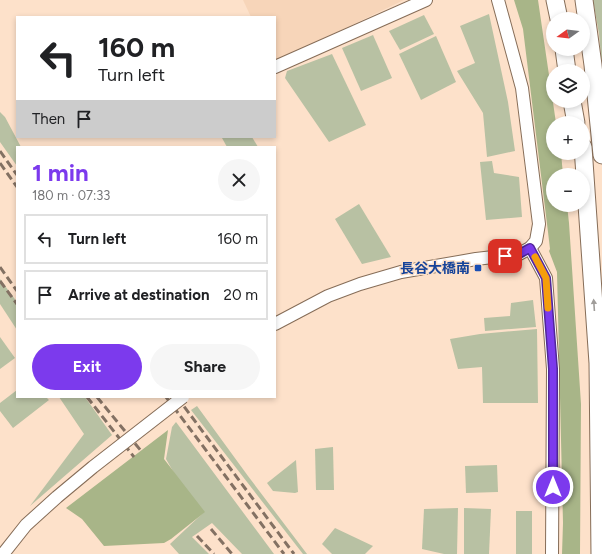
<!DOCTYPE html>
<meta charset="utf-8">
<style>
:root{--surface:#fff;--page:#f6f6f6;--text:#202124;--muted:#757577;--line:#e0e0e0;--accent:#7c3aed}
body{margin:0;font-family:Figtree,"Noto Sans JP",sans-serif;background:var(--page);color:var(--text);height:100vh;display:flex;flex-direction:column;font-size:15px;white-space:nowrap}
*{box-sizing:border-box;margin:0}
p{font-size:13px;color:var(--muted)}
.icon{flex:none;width:22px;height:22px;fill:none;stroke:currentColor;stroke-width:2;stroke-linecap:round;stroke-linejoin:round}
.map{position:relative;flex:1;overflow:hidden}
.sheet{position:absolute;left:16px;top:146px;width:260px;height:252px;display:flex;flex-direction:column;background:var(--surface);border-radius:0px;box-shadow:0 2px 6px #0003}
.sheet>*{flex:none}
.guide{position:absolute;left:16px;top:16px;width:260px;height:122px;border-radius:0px;box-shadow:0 2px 6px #0003;background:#fff;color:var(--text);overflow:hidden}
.needle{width:26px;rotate:255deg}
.controls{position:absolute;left:546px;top:12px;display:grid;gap:8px}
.controls a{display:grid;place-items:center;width:44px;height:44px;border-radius:50%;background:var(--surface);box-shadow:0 2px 6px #0003;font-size:20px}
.pin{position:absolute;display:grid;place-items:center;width:34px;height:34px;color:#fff;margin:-17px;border-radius:8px;box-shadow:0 2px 6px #0006}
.me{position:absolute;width:44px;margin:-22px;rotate:0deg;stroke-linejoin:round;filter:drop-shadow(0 0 3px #0008)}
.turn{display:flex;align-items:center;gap:14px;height:84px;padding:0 16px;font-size:18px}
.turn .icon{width:52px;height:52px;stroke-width:2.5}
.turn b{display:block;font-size:28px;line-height:34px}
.then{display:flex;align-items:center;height:38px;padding:0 16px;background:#0003;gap:8px;font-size:15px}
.round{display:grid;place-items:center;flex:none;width:42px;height:42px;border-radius:21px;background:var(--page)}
.headline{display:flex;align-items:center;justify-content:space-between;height:68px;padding:0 16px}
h1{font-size:24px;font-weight:700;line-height:30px;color:var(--accent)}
.action{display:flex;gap:8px;margin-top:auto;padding:8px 16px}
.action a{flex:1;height:46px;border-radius:24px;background:var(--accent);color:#fff;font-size:16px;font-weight:700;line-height:46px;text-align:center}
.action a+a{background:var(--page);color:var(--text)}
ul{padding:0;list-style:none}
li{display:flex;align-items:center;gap:12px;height:50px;margin:0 8px 6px;padding:0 8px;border:2px solid var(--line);border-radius:0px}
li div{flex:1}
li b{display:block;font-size:15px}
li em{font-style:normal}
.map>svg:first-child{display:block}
</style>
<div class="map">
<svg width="602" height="554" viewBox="0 0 602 554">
<rect width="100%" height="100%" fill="#fde1ca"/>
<polygon fill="#f7d5b9" points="243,0 404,0 275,62 275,17 251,17"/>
<g fill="#b8c1a3">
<polygon points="593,0 602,0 602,68 599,34"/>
<polygon points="489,14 508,102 515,151 487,157 483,113 457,71 475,63 460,26"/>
<polygon points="424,15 434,34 400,50 389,31"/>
<polygon points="373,35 392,78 361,91 342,48"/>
<polygon points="436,36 456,82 421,100 399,54"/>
<polygon points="332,54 366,125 329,142 285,78 287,71"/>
<polygon points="0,112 5,117 21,147 17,147 17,166 0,142"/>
<polygon points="224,137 252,137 258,147 227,147 222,138"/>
<polygon points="492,161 494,173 519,177 522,217 486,220 480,162"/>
<polygon points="359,204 391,257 362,264 335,219"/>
<polygon points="0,279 17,302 17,330 0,304"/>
<polygon points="533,300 536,327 485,331 484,318 510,316 511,303"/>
<polygon points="537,329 538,403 483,403 482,367 458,369 450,339 480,334"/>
<polygon points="0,337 15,358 0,369"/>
<polygon points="17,390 17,397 46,397 49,400 13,428 0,411 0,403"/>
<polygon points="59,397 85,397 112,435 30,506 84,434"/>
<polygon points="197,406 248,476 307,554 303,554 191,410"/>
<polygon points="176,422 274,554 242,554 212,523 192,537 209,554 179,554 170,544 203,513 186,494 166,459 172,427"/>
<polygon points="333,447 334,490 316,490 315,449"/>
<polygon points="296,460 298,492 295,493 273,491 267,483"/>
<polygon points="497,465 498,492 466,493 465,466"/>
<polygon points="458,508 457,554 444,554 422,549 424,509"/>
<polygon points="464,508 491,509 489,554 464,554"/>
<rect x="516" y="511" width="16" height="43"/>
<polygon points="335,528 373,546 365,554 332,554 322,544"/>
</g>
<g fill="#a8b588">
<polygon points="514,0 538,0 556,123 553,123 553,153 561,153 563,175 553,175 553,205 567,205 569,223 581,404 580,554 562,554 563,523 557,272 549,251 550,249 548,232 523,29"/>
<polygon points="168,430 164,459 205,512 171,539 164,543 104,546 82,519 66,508"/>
</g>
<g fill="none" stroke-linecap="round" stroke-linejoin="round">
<g stroke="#866d58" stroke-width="14">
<g id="tertiary">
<polyline points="275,67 426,0"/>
<polyline points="530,248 546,278 553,369 552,554"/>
<polyline points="275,324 328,296 360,284 401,272 476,259 519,254 530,248 536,241 539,224 522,88 498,0"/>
</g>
</g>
<g stroke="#866d58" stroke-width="19">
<g id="motorway">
<polyline points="555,0 559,19"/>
<polyline points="584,0 593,65 602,155"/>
<polyline points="564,49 567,71"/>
<polyline points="572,101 576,123"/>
<polyline points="583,147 598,363 600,554"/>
</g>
</g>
<use href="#tertiary" stroke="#fff" stroke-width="12"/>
<use href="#motorway" stroke="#fff" stroke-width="17"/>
<g stroke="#837163" stroke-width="3" stroke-dasharray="8 4" stroke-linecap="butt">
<polyline points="0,151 17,175"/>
<polyline points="0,163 17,187"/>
<polyline points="0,267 17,291"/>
<polyline points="0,281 17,304"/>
<polyline points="87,397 134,457"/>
<polyline points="97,397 142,452"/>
<polyline points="166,397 284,554"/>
<polyline points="177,397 294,554"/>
<polyline points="211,529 232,554"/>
<polyline points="197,536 214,554"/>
</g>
<g stroke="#866d58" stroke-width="14" stroke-linecap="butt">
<polyline id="tertiary-bridge" points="3,554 26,525 57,497 93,467 183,397"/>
</g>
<use href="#tertiary-bridge" stroke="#fff" stroke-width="12"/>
</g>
<defs><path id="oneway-solid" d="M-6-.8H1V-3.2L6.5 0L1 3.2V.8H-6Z"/></defs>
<use fill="#a09d9a" href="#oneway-solid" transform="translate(594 305) rotate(-94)"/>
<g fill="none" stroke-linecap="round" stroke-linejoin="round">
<g stroke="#51269a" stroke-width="10">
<polyline id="route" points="505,256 519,254 530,248 546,278 553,369 553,487"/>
</g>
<use href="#route" stroke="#7c3aed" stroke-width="7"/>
<polyline stroke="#f59e0b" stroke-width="7" points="535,257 546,278 548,308"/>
</g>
<rect fill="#1a4fb4" stroke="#fde1ca" stroke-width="1.5" x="474" y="264" width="8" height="8" rx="2"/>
<g text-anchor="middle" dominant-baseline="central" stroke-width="3" stroke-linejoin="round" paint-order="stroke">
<g font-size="14" font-weight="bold" fill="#164399" stroke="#fde1ca" text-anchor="end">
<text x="470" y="268">長谷大橋南</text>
</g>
</g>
</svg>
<div class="controls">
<a><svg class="needle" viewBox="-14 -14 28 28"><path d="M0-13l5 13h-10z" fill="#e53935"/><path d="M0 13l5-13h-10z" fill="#757577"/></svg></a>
<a><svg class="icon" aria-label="layers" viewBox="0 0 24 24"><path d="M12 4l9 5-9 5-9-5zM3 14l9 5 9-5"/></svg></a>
<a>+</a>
<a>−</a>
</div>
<div class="pin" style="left:505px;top:256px;background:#d93025"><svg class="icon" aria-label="arrive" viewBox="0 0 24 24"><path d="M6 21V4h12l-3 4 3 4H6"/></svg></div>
<svg class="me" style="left:553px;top:487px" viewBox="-20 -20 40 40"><circle r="17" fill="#7c3aed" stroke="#fff" stroke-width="3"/><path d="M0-11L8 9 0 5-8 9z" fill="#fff"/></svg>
<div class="guide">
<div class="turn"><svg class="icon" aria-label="left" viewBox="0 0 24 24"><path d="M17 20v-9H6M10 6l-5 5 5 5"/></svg><div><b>160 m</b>Turn left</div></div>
<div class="then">Then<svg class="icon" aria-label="arrive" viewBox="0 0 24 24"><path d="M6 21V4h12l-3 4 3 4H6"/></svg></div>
</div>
<section class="sheet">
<div class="headline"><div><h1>1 min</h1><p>180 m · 07:33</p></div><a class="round"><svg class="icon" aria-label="close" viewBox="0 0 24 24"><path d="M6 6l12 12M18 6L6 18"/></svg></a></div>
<ul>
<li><svg class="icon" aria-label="left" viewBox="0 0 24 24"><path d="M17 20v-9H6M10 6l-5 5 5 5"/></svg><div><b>Turn left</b></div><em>160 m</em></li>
<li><svg class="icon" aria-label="arrive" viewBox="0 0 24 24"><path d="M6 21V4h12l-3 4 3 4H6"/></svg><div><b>Arrive at destination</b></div><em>20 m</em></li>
</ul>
<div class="action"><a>Exit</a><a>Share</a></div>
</section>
</div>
